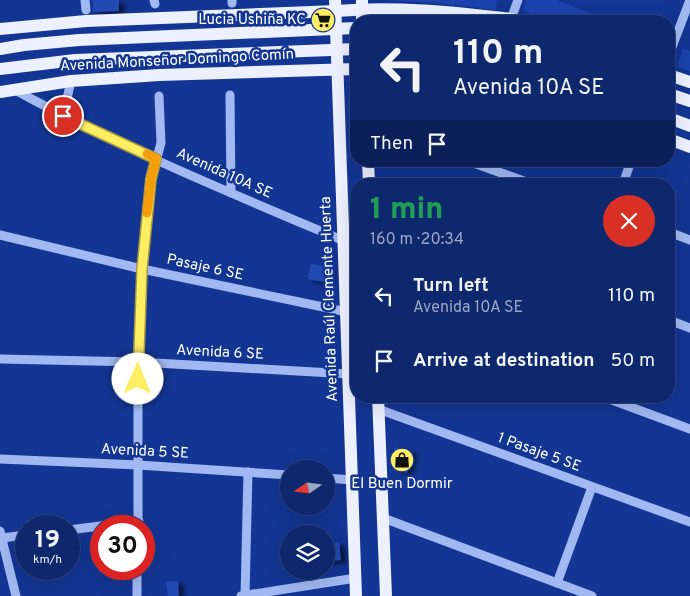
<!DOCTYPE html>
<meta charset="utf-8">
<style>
:root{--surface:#0e286e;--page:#173073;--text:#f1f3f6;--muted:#9ba6c2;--line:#2e4481}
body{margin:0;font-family:Overpass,sans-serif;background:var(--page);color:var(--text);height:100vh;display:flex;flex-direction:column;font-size:19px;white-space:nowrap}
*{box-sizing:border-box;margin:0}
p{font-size:16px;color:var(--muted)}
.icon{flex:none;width:28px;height:28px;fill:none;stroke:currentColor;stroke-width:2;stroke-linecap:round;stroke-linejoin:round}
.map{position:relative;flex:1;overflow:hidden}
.sheet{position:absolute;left:350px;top:178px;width:325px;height:225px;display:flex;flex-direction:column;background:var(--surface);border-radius:20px;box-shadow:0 5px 20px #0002,0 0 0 1px var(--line)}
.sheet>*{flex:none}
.banner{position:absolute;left:350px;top:15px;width:325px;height:152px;border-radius:20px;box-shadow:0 5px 20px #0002,0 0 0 1px var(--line);background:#0e286e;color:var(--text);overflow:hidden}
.needle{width:32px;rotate:256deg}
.fabs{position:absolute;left:280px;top:460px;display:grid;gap:10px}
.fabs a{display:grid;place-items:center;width:55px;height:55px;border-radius:50%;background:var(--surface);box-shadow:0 5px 20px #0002,0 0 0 1px var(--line);font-size:25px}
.speed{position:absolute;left:15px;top:515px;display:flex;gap:10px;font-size:25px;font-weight:700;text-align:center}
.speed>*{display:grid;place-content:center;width:65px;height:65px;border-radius:50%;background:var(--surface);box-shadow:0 5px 20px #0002,0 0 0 1px var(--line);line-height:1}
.speed small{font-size:12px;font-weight:400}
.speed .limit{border:8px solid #d22;background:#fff;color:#111}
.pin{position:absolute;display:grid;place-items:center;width:42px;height:42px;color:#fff;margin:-21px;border:2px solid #fff;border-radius:50%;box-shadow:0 1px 5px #0007}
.me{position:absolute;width:55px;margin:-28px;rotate:1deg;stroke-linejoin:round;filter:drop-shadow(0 0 4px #0008)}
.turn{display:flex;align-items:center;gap:18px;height:105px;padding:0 20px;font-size:22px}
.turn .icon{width:65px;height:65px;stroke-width:2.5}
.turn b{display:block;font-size:35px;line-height:42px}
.then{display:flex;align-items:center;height:48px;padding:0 20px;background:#0003;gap:10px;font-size:19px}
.round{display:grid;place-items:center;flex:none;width:52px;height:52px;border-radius:26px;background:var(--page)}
.head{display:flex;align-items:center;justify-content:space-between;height:85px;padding:0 20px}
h1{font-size:30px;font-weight:800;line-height:38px;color:#1e9e55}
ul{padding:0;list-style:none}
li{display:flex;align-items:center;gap:15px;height:65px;padding:0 20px}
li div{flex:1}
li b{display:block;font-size:19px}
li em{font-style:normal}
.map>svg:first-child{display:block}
</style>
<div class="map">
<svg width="690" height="596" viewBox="0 0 690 596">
<defs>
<filter id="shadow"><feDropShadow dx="5.5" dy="3" stdDeviation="2.5" flood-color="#0009"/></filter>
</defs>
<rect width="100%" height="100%" fill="#133593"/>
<g fill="#1b43ad">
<polygon points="382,0 497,0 496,10 439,3"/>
<polygon points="526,0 556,0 613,21 554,21 523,11"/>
<polygon points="683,48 690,51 690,71 677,67"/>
</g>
<g fill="#2148b2" filter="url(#shadow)">
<polygon points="93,0 119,0 119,11 93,12"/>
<polygon points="311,264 330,267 328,283 308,279"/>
<polygon points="394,447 412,452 407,473 395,469"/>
<polygon points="339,542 341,560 326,561 326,543"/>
<polygon points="178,581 179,596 168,596 166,582"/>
</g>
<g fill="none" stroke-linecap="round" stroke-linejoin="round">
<g stroke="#a1b8f2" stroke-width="9">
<polyline points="85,0 86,10"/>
<polyline points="154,0 155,4"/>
<polyline points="232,0 232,3"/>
<polyline points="511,19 518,0"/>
<polyline points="669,55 690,0"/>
<path d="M15 90C121 148 233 194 344 241"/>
<polyline points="230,95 231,193"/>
<polyline points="63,116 71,81"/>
<polyline points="468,161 532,184"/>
<polyline points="623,184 631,161"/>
<polyline points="669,232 690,240"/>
<polyline points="0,235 142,269 347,312"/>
<polyline points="669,320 690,328"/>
<polyline points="0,359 138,362 349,374"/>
<polyline points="601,396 690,429"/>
<polyline points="378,409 690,522"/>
<polyline points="0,459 138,465 289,475"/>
<polyline points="326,478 352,480"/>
<polyline points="383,518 592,596"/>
<polyline points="138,526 138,362 142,269 151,179 161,143 159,96"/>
<polyline points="69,530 139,521"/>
<polyline points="0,531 16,596"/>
<polyline points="2,538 26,535"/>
<polyline points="557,583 592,487"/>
<polyline points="137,596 137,569"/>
<polyline points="241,596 356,578"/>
<polyline points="245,596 248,472"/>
</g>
<g stroke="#ecf0ff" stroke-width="12">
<polyline points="335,0 356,596"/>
<polyline points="362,0 362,21"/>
<path d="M0 29 86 21 336 11C394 6 453 12 511 19L518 21"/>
<polyline points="0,49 24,45 79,40 356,28"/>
<polyline points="0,69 75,60 356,49"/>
<polyline points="669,75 690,82"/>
<polyline points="0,92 71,81 159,75 356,69"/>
<polyline points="669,94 690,101"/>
<polyline points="669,118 690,126"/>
<polyline points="669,139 690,147"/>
<polyline points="368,161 369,184"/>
<polyline points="378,396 386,596"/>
</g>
</g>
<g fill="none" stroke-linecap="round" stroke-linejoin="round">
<g stroke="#a69a40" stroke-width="12">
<polyline id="route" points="63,116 156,159 151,179 142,269 138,379"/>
</g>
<use href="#route" stroke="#ffed62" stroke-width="9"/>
<polyline stroke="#f59e0b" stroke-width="9" points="147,154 156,159 151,179 147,213"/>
</g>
<defs>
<g id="supermarket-disc" transform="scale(1.25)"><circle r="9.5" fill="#ffed62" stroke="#133593"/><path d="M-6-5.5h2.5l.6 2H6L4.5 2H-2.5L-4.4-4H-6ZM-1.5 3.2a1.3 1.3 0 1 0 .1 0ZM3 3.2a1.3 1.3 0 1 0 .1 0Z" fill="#111"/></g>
<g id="shop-disc" transform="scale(1.25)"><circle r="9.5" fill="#ffed62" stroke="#133593"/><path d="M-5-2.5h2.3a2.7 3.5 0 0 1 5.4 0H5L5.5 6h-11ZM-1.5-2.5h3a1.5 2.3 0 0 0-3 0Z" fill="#111"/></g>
</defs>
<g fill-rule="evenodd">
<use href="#supermarket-disc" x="323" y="20"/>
<use href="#shop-disc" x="402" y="460"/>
</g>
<g text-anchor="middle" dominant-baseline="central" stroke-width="5" stroke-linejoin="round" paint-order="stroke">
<g font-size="15" fill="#fff" stroke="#133593" text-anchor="end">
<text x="306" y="20">Lucia Ushiña KC</text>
<text x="402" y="484" text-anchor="middle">El Buen Dormir</text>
</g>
<g font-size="15" fill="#fff" stroke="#133593">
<text transform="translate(177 61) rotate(-3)">Avenida Monseñor Domingo Comín</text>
<text transform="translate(224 174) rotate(24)">Avenida 10A SE</text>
<text transform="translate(205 268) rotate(12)">Pasaje 6 SE</text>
<text transform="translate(330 299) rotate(-92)">Avenida Raúl Clemente Huerta</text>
<text transform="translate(220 353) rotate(3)">Avenida 6 SE</text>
<text transform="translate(145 452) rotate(3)">Avenida 5 SE</text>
<text transform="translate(539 453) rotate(20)">1 Pasaje 5 SE</text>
</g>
</g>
</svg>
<div class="fabs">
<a><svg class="needle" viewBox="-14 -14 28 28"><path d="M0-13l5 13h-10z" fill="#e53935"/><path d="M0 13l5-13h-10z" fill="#9ba6c2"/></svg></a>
<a><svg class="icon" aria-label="layers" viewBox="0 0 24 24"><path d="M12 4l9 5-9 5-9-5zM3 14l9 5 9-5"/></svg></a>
</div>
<div class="speed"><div>19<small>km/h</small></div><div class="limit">30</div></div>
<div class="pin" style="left:63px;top:116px;background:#d93025"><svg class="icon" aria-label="arrive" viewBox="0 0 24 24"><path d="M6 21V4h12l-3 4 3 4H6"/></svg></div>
<svg class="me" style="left:138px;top:379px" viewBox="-20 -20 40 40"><circle r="19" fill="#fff"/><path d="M0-13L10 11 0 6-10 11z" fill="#ffed62"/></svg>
<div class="banner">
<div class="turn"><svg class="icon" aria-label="left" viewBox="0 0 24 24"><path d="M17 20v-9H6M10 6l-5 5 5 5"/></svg><div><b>110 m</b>Avenida 10A SE</div></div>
<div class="then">Then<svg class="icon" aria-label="arrive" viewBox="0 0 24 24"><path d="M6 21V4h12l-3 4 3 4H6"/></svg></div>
</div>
<section class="sheet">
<div class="head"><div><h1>1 min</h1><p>160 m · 20:34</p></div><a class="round" style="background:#d93025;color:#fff"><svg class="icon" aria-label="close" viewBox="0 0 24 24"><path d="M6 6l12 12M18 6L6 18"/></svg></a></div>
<ul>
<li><svg class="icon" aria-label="left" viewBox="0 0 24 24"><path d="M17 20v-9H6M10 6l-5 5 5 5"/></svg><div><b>Turn left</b><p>Avenida 10A SE</p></div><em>110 m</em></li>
<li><svg class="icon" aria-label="arrive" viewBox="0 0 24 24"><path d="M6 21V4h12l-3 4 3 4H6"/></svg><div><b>Arrive at destination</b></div><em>50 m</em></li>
</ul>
</section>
</div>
